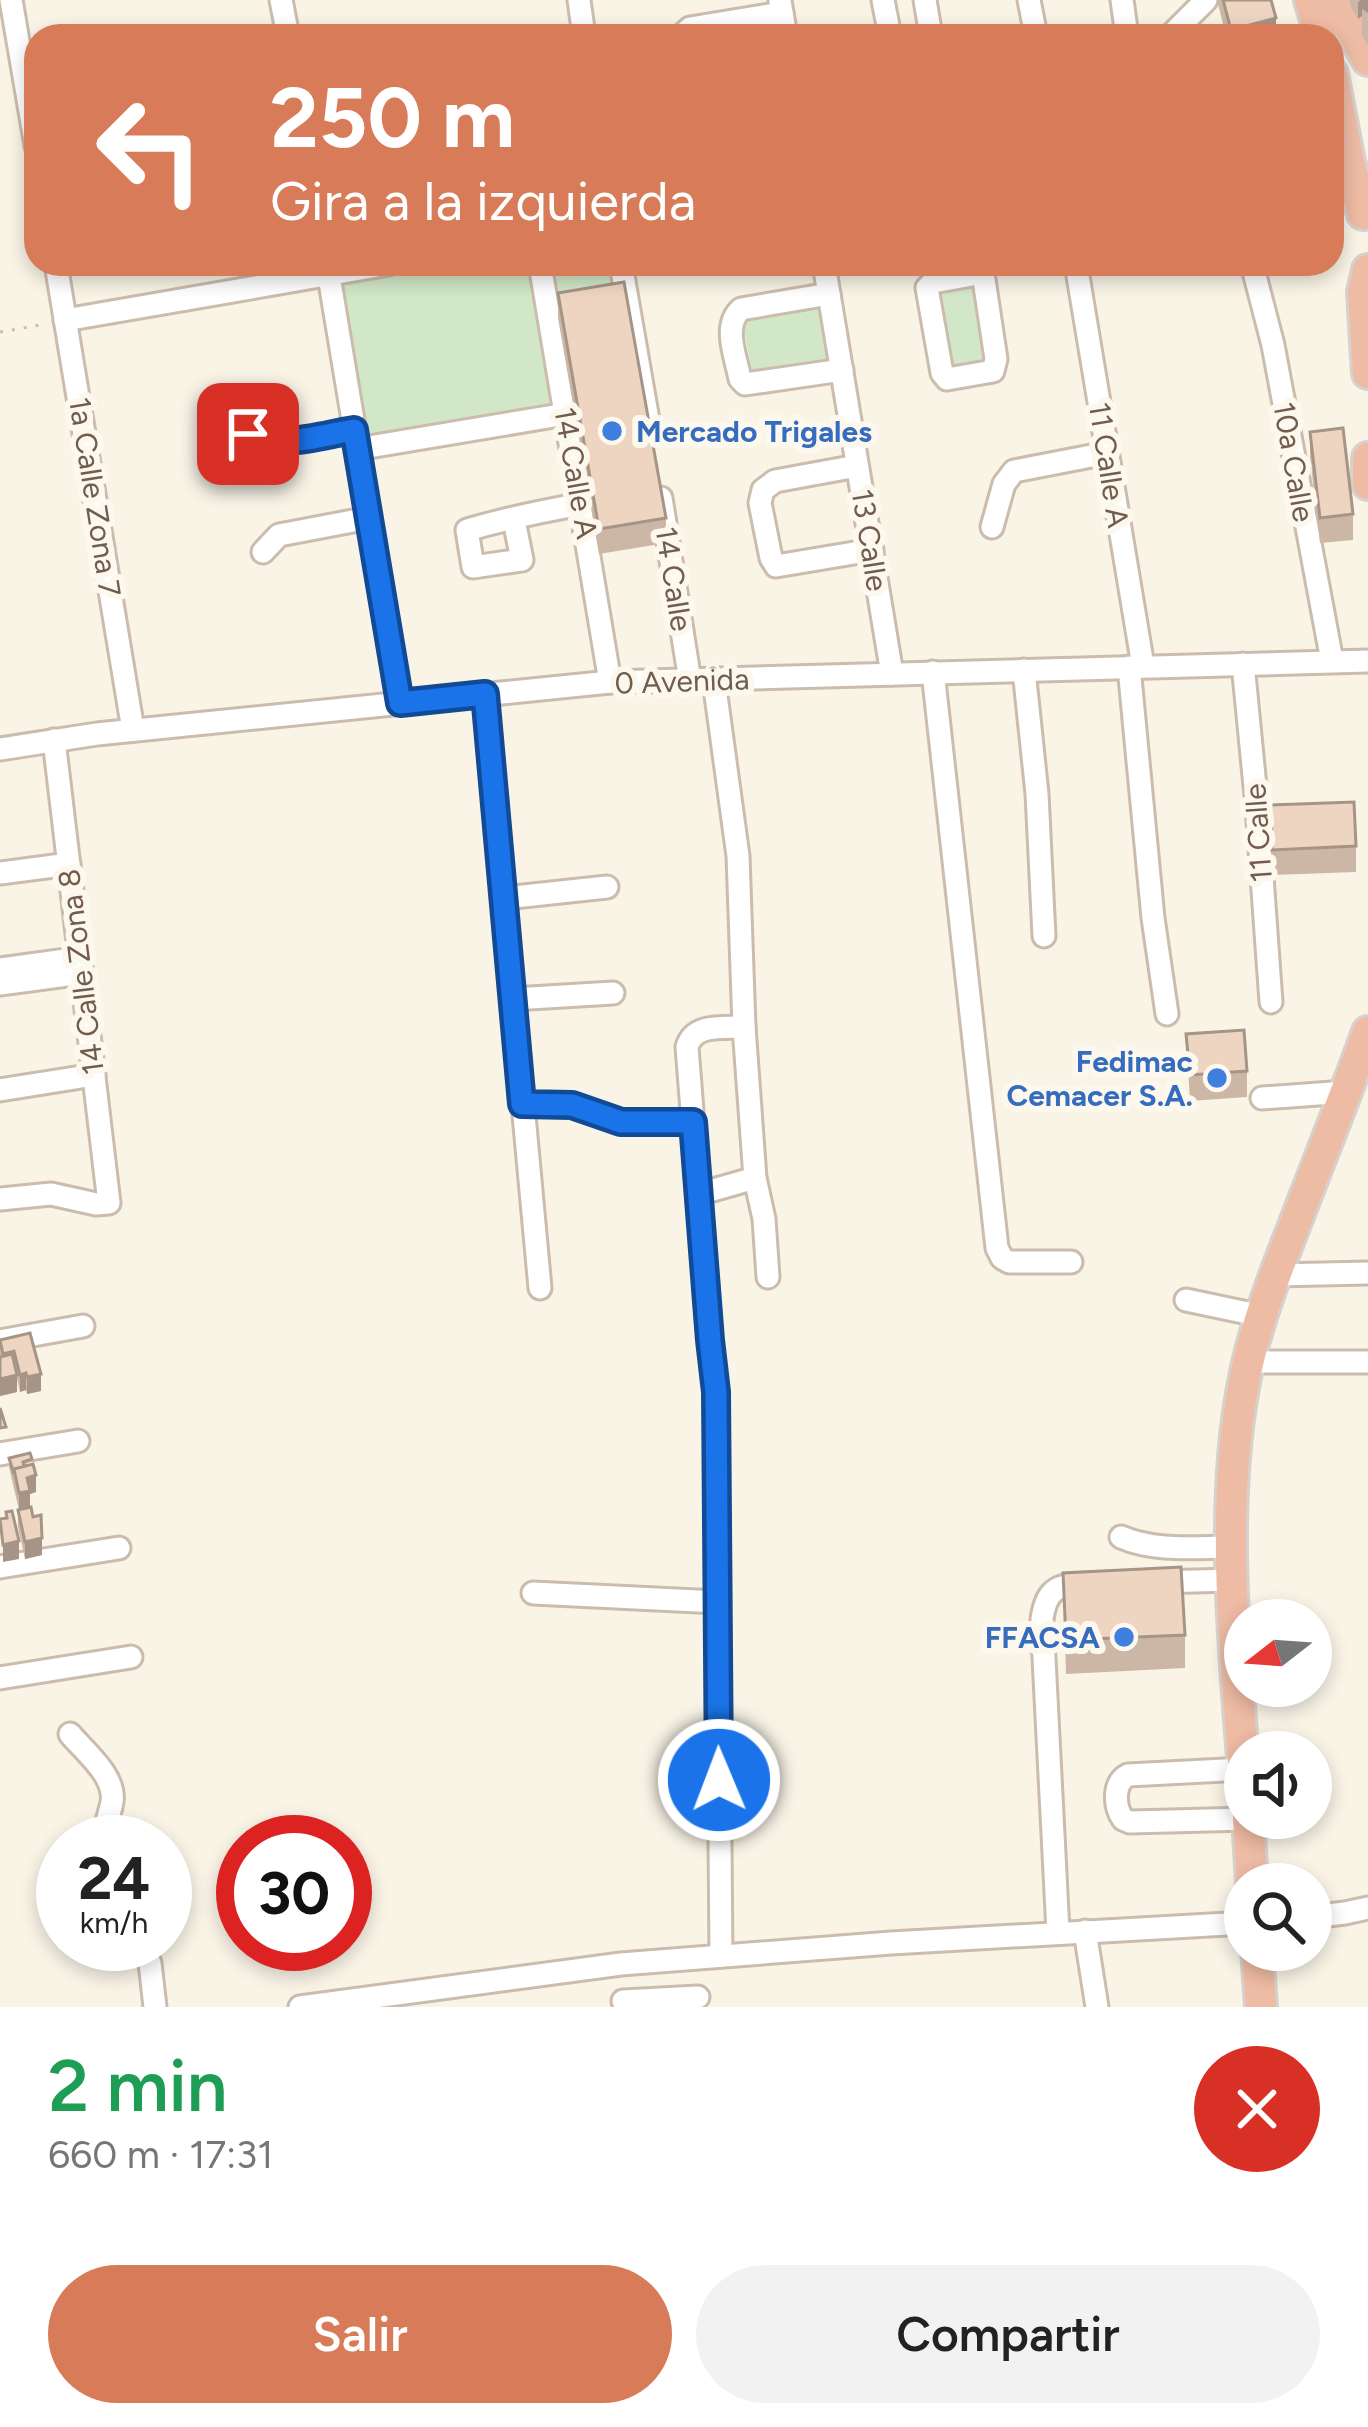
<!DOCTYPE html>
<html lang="es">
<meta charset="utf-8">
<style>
:root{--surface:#fff;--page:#f2f2f2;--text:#222;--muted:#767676;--accent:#d87b58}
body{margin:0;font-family:Figtree,sans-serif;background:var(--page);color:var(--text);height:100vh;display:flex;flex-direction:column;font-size:45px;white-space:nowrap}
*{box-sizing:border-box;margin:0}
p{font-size:39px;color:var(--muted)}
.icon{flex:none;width:66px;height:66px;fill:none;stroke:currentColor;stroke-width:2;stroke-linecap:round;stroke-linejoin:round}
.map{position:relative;height:2007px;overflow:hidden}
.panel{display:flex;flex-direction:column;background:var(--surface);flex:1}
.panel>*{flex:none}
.guide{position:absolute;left:24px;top:24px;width:1320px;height:252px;border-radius:36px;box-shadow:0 6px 18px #0003;background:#d87b58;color:#fff;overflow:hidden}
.needle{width:78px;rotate:253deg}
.fabs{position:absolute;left:1224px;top:1599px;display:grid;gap:24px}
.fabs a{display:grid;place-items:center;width:108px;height:108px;border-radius:50%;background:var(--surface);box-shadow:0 6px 18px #0003;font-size:60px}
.speed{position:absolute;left:36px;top:1815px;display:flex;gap:24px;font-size:60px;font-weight:700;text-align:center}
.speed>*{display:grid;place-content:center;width:156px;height:156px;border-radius:50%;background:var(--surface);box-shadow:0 6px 18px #0003;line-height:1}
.speed small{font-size:30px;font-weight:400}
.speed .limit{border:18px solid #d22;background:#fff;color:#111}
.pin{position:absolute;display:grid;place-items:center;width:102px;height:102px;color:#fff;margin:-51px;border-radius:24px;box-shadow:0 6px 18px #0006}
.me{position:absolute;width:132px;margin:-66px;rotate:359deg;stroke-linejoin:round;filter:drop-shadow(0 0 9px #0008)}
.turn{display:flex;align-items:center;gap:42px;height:252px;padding:0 48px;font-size:54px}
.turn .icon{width:156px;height:156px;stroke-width:2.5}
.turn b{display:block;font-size:84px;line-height:102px}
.round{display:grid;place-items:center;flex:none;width:126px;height:126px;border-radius:63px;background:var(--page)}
.headline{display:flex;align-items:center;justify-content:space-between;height:204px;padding:0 48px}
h1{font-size:72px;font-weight:600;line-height:90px;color:#1e9e55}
.action{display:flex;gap:24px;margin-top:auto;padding:24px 48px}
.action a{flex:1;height:138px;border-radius:72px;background:var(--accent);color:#fff;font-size:48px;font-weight:600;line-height:138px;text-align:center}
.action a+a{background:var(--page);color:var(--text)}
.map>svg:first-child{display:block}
</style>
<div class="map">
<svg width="1368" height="2007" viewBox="0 0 1368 2007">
<rect width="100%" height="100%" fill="#faf4e7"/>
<g fill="#d2e7c7">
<polygon points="428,264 533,264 556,412 361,442 336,278"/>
<polygon points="549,264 618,264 625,305 558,316"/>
<polygon points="977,279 992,363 947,371 932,287"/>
<polygon points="821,300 833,367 753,380 741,313"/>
</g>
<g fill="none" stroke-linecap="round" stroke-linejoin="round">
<g stroke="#cbbcae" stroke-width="27">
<g id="minor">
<polyline points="11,0 36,146"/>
<polyline points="281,0 288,36"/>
<polyline points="579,0 584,36"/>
<polyline points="883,0 890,36"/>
<polyline points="925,0 931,36"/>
<polyline points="1029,0 1036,36"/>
<polyline points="1122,0 1127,36"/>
<polyline points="780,1 786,36"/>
<polyline points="681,36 690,28 782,13"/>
<polyline points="1170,36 1206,0"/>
<polyline points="56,264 133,730"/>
<polyline points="327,264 400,703"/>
<polyline points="540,264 610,682"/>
<polyline points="621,264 648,420"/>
<polyline points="824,264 892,674"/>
<polyline points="982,264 983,273 996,359 993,371 947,379 942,373 927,288 933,282 983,273"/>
<polyline points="1076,264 1143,666"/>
<polyline points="1252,264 1273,345 1332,661"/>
<path d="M829 294 741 309C722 326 736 357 740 379L745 384 842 370"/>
<polyline points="65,320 389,264"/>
<path d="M248 434C278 450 322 435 354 430"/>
<polyline points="357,449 566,414"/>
<polyline points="857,466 775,481 763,490 760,503 771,558 776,566 872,550"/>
<polyline points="661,498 690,681"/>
<path d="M514 520 522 560 473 567 467 530C505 519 542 511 582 504"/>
<polyline points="992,527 1004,484 1014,471 1107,453"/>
<polyline points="263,552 279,535 369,518"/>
<polyline points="1243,664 1257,807 1271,1002"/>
<polyline points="1129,667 1153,918 1167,1014"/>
<polyline points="1024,670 1037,794 1044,936"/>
<polyline points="933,672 997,1248 1002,1258 1009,1262 1071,1262"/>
<polyline points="714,681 738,856 744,1027 755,1178 764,1219 768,1277"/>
<polyline points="485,694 540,1288"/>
<polyline points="0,749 97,734 610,682 1368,661"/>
<polyline points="0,873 69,864"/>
<polyline points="504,898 607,887"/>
<polyline points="0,969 80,958"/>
<polyline points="0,984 82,973"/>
<polyline points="513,999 613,993"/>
<polyline points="0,1090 94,1075"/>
<polyline points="1262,1098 1346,1092"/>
<polyline points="522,1104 572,1105 621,1122 693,1122"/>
<polyline points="699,1194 755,1178"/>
<polyline points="0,1199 51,1194 96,1204 109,1203 54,740"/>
<polyline points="1275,1275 1368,1273"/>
<polyline points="1186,1300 1262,1316"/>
<polyline points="0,1341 83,1326"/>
<polyline points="1248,1362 1368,1362"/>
<polyline points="0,1454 78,1441"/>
<path d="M1121 1537C1156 1552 1195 1547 1232 1547"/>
<polyline points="0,1567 119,1548"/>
<polyline points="1157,1582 1233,1580"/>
<polyline points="533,1593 718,1602"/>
<polyline points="0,1678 131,1657"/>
<path d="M70 1734C85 1752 116 1776 112 1802 109 1818 103 1826 106 1842"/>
<path d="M1244 1769 1128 1775C1113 1783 1114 1806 1123 1819L1130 1822 1248 1819"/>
<polyline points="1311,1917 1345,1913 1368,1908"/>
<polyline points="1085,1931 1097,2007"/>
<path d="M1058 1932 1042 1619C1047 1586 1059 1585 1090 1584"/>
<polyline points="136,1944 150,1963 155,2007"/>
<path d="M721 1956 716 1392 710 1340 687 1047C694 1023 723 1028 744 1027"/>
<polyline points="623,2001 698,1997"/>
<polyline points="300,2007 621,1964 891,1943 1245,1923"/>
</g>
</g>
<g stroke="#d7d1cd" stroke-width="36">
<g id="highway">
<polyline points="1310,0 1321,36"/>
<polyline points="1335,0 1368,60"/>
<polyline points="1332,74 1349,162 1363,214"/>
<polyline points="1368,270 1363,292 1368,373"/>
<polyline points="1368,458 1368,484"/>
<path d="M1245 1782C1235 1656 1220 1512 1243 1388 1253 1330 1275 1275 1296 1221 1320 1158 1345 1096 1368 1032"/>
<polyline points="1248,1818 1252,1884"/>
<polyline points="1257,1950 1261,2007"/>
</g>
</g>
<polyline stroke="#d2b8a5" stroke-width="3" stroke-dasharray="3 9" stroke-linecap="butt" points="0,332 46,324"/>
<use href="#minor" stroke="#fff" stroke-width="21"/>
<use href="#highway" stroke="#eebba4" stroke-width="30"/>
</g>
<g fill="#ccb7a6">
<polygon points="1217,0 1271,0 1276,36 1226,36"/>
<polygon points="1350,0 1368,0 1368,45 1362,35 1362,16 1358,19 1350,5"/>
<polygon points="558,293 666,518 666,543 599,554 558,318"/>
<polygon points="1310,432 1353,514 1353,540 1320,543 1310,457"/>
<polygon points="1271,805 1356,846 1356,872 1272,875"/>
<polygon points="1186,1034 1247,1071 1247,1097 1190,1101"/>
<polygon points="30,1333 41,1391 27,1394 26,1390 20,1392 17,1379 17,1392 0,1396 0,1340"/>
<polygon points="9,1458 32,1465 36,1492 30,1494 30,1507 42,1555 25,1559 18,1527 18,1510 19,1510 9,1467"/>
<polygon points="1063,1573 1185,1635 1185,1668 1066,1674"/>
</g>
<g fill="#a69587">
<polygon points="1361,0 1368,0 1368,13 1362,9 1362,16 1358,19 1358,2"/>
<polygon points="1276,18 1276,36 1231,36 1231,30"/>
<polygon points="26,1373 26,1390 20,1392 20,1375"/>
<polygon points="41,1374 41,1391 27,1394 27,1377"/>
<polygon points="17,1375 17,1392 0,1396 0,1379"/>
<polygon points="36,1475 36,1492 30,1494 30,1508 19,1510 19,1493 27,1478"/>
<polygon points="42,1538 42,1555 25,1559 25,1542"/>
<polygon points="19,1541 19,1559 3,1562 3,1545"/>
</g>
<g fill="#edd5c1" stroke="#a69587" stroke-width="3">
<polygon points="1223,0 1271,0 1276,18 1231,30"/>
<polygon points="624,282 666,518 599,529 558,293"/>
<polygon points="1343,428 1353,514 1320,518 1310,432"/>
<polygon points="1354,802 1356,846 1272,850 1271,805"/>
<polygon points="1244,1030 1247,1071 1190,1075 1186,1034"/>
<polygon points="30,1333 41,1374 27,1377 26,1373 20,1375 14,1351 3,1354 0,1340"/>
<polygon points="12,1354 17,1375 0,1379 0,1357"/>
<polygon points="0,1408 6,1427 0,1428"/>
<polygon points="30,1453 32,1459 23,1462 24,1467 14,1469 14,1474 9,1458"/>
<polygon points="33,1464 36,1475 27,1478 30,1491 19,1493 14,1469"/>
<polygon points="31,1507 33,1517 41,1515 42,1538 25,1542 18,1510"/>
<polygon points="12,1511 19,1541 3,1545 0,1519 7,1518 6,1512"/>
<polygon points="1181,1567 1185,1635 1066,1640 1063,1573"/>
<rect x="1311" y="1629" width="2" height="32"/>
</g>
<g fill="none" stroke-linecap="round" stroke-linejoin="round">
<g stroke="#114b97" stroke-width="30">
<path id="route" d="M248 434C278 450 322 435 354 430L400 703 485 694 522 1104 572 1105 621 1122H693L710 1340 716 1392 719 1780"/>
</g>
<use href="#route" stroke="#1a73e8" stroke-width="21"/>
</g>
<g fill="#3f7fe0" stroke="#fdf8ed" stroke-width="4.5">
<circle cx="612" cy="431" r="12"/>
<circle cx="1217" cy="1078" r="12"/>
<circle cx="1124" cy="1637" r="12"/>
</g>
<g text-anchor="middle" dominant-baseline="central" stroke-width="12" stroke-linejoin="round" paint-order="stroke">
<g font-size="30" font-weight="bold" fill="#366cbe" stroke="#fdf8ed" text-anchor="end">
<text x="636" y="431" text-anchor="start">Mercado Trigales</text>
<text x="1193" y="1061">Fedimac<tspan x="1193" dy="34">Cemacer S.A.</tspan></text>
<text x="1100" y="1637">FFACSA</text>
</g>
<g font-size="30" fill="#715c4e" stroke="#fdf8ed">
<text transform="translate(1294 462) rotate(80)">10a Calle</text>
<text transform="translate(1109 465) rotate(81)">11 Calle A</text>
<text transform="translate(576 473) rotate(80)">14 Calle A</text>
<text transform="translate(95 497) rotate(81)">1a Calle Zona 7</text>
<text transform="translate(870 540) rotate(81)">13 Calle</text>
<text transform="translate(674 579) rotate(81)">14 Calle</text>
<text transform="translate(682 681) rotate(-2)">0 Avenida</text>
<text transform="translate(1258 833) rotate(-94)">11 Calle</text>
<text transform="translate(81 972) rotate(-97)">14 Calle Zona 8</text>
</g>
</g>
</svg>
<div class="fabs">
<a><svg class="needle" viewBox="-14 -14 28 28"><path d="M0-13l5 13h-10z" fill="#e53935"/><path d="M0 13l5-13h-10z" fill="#767676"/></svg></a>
<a><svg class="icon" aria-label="sound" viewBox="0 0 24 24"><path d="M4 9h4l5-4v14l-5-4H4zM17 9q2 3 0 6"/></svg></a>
<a><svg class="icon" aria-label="search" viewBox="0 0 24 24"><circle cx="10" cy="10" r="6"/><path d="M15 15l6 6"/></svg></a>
</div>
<div class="speed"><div>24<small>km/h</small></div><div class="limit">30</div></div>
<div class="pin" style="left:248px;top:434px;background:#d93025"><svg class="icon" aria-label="arrive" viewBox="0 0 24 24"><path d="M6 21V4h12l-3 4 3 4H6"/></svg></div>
<svg class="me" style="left:719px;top:1780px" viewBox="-20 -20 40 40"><circle r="17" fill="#1a73e8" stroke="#fff" stroke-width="3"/><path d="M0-11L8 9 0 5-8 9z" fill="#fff"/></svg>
<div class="guide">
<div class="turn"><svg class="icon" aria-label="left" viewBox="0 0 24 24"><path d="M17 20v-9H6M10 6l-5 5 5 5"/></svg><div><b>250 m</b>Gira a la izquierda</div></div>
</div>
</div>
<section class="panel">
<div class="headline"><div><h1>2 min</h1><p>660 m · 17:31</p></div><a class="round" style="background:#d93025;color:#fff"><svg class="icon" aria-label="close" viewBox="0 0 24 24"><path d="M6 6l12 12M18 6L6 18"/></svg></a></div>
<div class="action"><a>Salir</a><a>Compartir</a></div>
</section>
